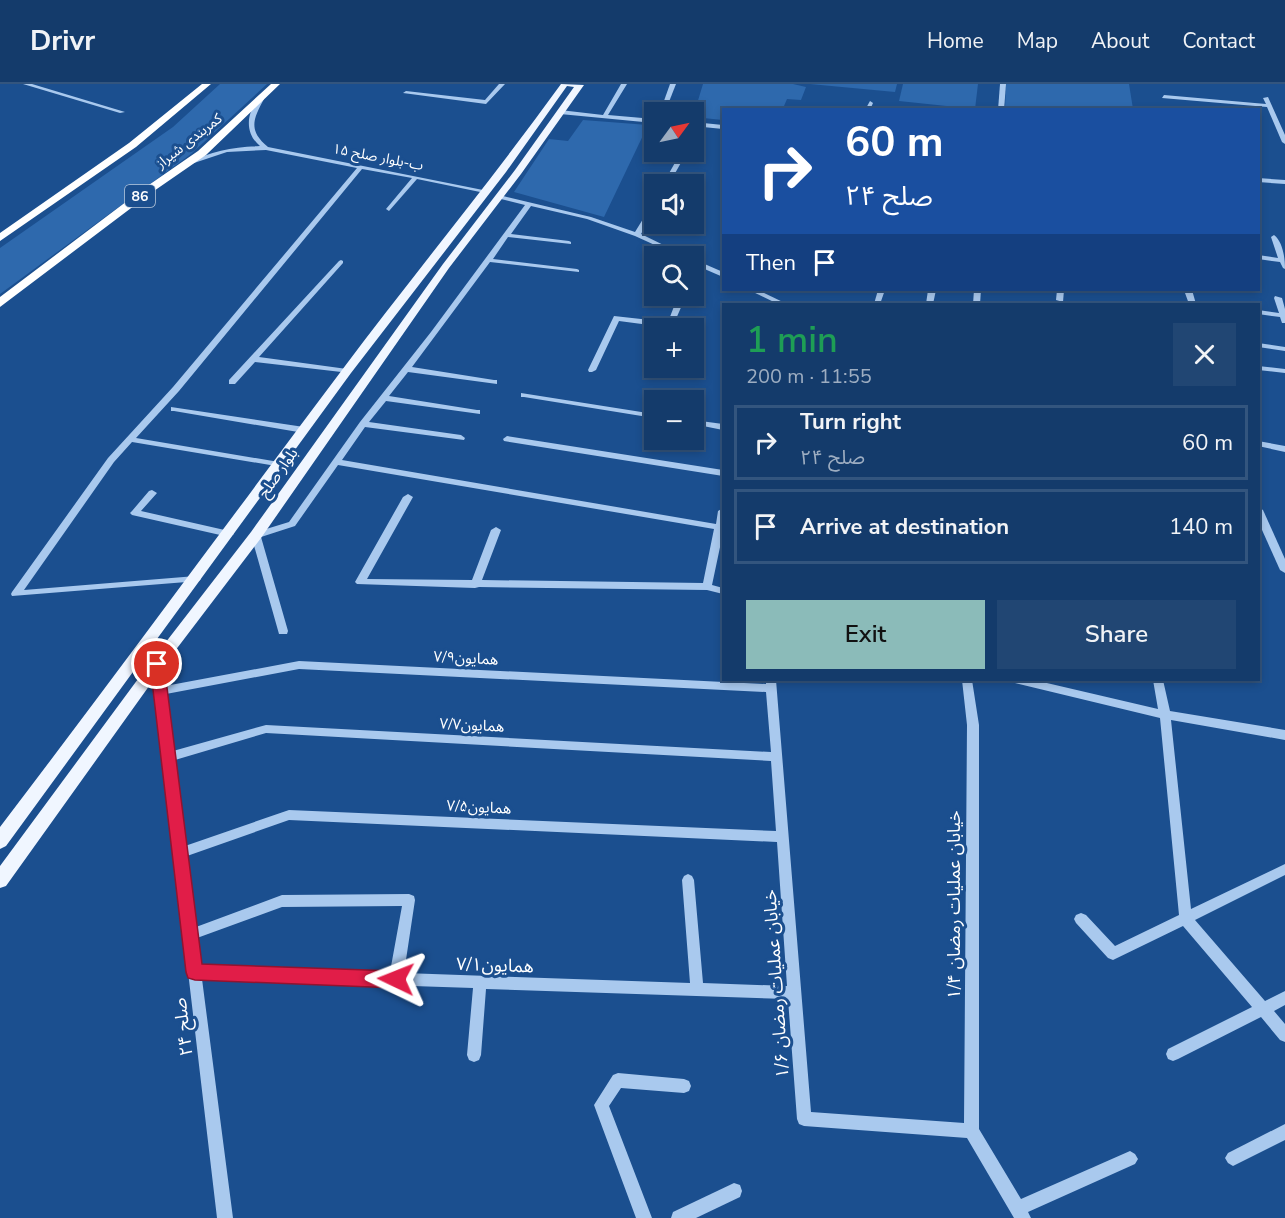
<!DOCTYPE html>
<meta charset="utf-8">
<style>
:root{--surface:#143b6b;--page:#214673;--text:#f1f3f6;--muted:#9dadc1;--line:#33557e;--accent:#8bbbb9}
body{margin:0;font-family:"Nunito Sans","Noto Sans Arabic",sans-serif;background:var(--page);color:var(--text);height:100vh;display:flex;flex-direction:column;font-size:22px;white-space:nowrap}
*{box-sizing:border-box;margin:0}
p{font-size:20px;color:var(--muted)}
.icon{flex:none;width:33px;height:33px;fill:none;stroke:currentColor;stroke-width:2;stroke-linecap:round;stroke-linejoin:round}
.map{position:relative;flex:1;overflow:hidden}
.panel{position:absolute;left:722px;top:219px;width:538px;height:378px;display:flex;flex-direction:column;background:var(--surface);border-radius:0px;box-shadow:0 3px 9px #0003,0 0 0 2px var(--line)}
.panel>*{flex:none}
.hud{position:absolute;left:722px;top:24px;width:538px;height:183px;border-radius:0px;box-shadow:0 3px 9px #0003,0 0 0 2px var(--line);background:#1a4fa0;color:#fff;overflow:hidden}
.needle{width:39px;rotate:57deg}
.buttons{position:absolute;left:644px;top:18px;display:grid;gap:12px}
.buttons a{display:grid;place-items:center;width:60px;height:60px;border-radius:0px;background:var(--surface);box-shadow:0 3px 9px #0003,0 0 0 2px var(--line);font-size:30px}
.pin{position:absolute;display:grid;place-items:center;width:51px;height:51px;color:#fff;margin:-26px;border:3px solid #fff;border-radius:50%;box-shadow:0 2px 6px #0007}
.me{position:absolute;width:66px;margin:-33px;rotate:272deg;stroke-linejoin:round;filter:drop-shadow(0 0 4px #0008)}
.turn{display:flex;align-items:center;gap:21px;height:126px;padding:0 24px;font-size:27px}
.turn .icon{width:78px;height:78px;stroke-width:2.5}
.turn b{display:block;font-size:42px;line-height:51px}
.then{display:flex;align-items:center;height:57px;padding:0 24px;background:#0003;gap:12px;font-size:22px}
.round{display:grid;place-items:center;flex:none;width:63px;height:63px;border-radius:0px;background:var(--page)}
.summary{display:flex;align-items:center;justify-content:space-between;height:102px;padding:0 24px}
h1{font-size:36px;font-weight:600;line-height:45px;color:#1e9e55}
.action{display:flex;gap:12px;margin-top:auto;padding:12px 24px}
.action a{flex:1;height:69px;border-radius:0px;background:var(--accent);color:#111;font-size:24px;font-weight:600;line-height:69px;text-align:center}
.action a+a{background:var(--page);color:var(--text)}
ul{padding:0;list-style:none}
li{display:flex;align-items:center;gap:18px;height:75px;margin:0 12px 9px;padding:0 12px;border:3px solid var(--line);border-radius:0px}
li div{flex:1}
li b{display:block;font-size:22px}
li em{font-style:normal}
header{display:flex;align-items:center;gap:36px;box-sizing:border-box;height:84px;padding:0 30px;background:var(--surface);border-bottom:2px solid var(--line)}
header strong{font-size:28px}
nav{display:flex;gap:33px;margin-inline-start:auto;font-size:21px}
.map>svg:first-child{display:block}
</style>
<header>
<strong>Drivr</strong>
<nav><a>Home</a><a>Map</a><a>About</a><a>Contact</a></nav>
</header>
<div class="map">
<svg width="1285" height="1134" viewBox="0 0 1285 1134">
<rect width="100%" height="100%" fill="#1b4f8f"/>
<g fill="#2e69ad">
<polygon points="220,0 267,0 191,70 0,210 0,164 173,43"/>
<polygon points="703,0 793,0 806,3 801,16 787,15 784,22 774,22 773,25 723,26 723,36 693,33"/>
<polygon points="810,0 897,0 895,8"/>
<polygon points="903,0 978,0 975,25 899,17"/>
<polygon points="1006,0 1129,0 1133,25 1005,25"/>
<polygon points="583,36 648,41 604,133 514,108 549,55 568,57"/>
</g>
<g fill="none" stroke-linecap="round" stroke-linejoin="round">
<g fill="#a9c9ee" fill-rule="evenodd">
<polygon points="23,0 32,0 125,28 120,29"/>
<polygon points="499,0 505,0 486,20 403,9 406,7 485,16"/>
<polygon points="621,0 627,0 608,31 654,35 654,39 560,30 557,28 560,26 603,31"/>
<polygon points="670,0 676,0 665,28 660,28"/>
<polygon points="1000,0 1006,0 1004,26 998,26"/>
<polygon points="1164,11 1266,20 1263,14 1268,13 1285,51 1285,60 1282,58 1267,23 1162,14"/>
<path d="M261 13 264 15C253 35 248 47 268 63L488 107 485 109 417 95 389 127 386 125 412 94 362 85 179 307 136 354 279 378 283 381 282 383 132 358 114 378 24 506 196 492 199 493 201 495 199 497 12 512 11 510 12 508 108 374 173 303 357 84 266 66 227 68 188 81V79C211 67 234 63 260 62 244 49 246 27 261 13Z"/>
<polygon points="870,17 873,19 870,26 865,26"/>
<polygon points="693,38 723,41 723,45 693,42"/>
<polygon points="681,68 687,68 669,100 663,100"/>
<polygon points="1258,94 1285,96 1285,100 1258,98"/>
<polygon points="499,111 591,133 635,148 651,122 654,120 654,127 641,150 686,172 679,172 635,152 587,135 531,122 511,150 569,157 571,158 571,160 508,153 493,175 577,185 579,186 579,188 490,178 412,283 494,296 497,296 497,300 408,288 389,312 477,326 480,326 480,330 386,317 369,338 461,351 465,354 464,356 365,343 342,376 716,440 718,427 723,424 723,449 712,501 723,504 723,510 707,506 479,503 475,504 357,500 355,498 403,413 408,410 413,413 367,495 472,496 491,446 496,443 501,446 482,496 703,499 714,445 338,381 295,442 261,453 288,547 287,550 279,550 251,451 253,449 289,438 360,338 431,248 525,121 497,114 496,113"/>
<path d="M1274 151C1283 158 1285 174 1285 185L1283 184 1280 178 1258 175V171L1278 174 1271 153Z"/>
<polygon points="693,175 723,188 723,193 693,180"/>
<polygon points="341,176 343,177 343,179 259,273 347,285 350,285 350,289 255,278 235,300 229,300 229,296 339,177"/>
<polygon points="749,206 758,206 787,220 778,220"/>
<polygon points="878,206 885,206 880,220 874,220"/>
<polygon points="928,206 936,206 933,220 926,220"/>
<polygon points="974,206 981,206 980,220 973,220"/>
<polygon points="1057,206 1064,206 1063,218 1056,216"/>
<polygon points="1169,206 1192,206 1196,220 1189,220 1185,209 1172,208"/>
<polygon points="678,212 686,212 672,244 619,237 596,286 592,288 589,288 588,286 614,232 668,238"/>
<polygon points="1275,212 1282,214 1285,225 1285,239 1282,239 1280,233 1258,230 1258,226 1279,229 1274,214"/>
<polygon points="1258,259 1285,263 1285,267 1258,263"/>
<polygon points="652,282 659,284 656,293 652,295 648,293"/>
<polygon points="1258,282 1285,285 1285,289 1258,286"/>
<polygon points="521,309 654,330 654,334 524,313 521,313"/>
<polygon points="171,323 304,343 308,346 304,349 174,327 171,327"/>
<polygon points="693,336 723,340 723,346 693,340"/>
<polygon points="507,352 723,386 723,392 504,357 503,355"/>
<polygon points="1258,357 1285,362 1285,368 1258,362"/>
<polygon points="152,406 157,409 141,427 229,447 234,450 229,453 132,431 130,429 132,427 149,407"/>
<polygon points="1258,423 1263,426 1285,475 1285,489 1280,486 1258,437"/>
<path d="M157 576 161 577 162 580 165 602 299 577 766 600V596H776L811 1028 964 1039 967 641 962 596H972L979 641V1045L1021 1115 1130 1067 1135 1070 1138 1075 1135 1080 1028 1128 1031 1134H1014L967 1054 804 1042 799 1040 797 1035 788 915 486 905 481 971 479 976 474 978 469 976 467 971 473 904 202 895 233 1134H217L155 607 152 580 153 577ZM299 585 766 608 771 668 266 641 173 667 166 610ZM266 649 771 677 776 747 289 726 185 762 175 676ZM289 736 777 758 787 902 703 899 694 796 692 792 688 790 684 792 682 796 690 899 404 889 415 816 414 812 409 810 282 811 196 843 187 772ZM402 822 390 888 201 882 197 854 282 823Z"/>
<polygon points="1014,596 1034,596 1158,625 1153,596 1163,596 1170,627 1285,646 1285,656 1171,636 1191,825 1285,780 1285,791 1195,836 1265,917 1285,907 1285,921 1274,927 1285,940 1285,958 1280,956 1261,933 1178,975 1173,977 1168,975 1166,970 1168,965 1252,923 1183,842 1113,876 1108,874 1076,839 1074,835 1076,831 1081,829 1086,831 1115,862 1179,831 1160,634 1019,600 1015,599"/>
<polygon points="618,989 684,995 689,997 691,1002 689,1007 684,1009 621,1004 609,1022 652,1134 636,1134 594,1021 613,991"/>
<polygon points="1285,1040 1285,1056 1233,1082 1228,1079 1225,1074 1228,1069"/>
<polygon points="734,1099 740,1101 742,1107 740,1113 696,1134 671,1134 673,1128"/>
</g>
<path fill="#f0f6ff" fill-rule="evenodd" d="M561 0 584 1 521 90 449 184 261 454 162 584 6 802 0 804V782L152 576 251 448 443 180 515 86 574 3 567 2 506 88 351 289 6 762 0 765V743C115 592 228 438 342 286 414 190 491 97 561 0Z"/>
<g fill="#fff" fill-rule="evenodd">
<polygon points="202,0 211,0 136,63 0,157 0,149 129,59"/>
<polygon points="271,0 280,0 206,71 151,109 0,223 0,213 143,105 198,67"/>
</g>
</g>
<polygon fill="#e11d48" stroke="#92132f" stroke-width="1.5" points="157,575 164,580 202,880 396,887 402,889 405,895 402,901 396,904 195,896 188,894 186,888 150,580"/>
<g text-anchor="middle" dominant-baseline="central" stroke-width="6" stroke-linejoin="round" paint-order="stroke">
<g font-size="14" fill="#fff" stroke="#1b4f8f">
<text transform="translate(189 57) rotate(-38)">کمربندی شیراز</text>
<text transform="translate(378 73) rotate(11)">۱۵ ب-بلوار صلح</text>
</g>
<rect fill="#1b4f8f" stroke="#bbcadd" stroke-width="1.5" x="125" y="101" width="30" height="22" rx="4.5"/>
<g font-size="14" font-weight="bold" fill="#fff">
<text x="140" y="112">86</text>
</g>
<g font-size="15" fill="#fff" stroke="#1b4f8f">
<text transform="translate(278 389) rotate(-55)">بلوار صلح</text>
<text transform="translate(466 574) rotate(3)">همایون۷/۹</text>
<text transform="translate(472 641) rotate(3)">همایون۷/۷</text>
<text transform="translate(479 723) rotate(3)">همایون۷/۵</text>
</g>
<g font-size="18" fill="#fff" stroke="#1b4f8f">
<text transform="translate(954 821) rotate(-90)">خیابان عملیات رمضان ۱/۴</text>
<text transform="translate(495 881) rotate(2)">همایون۷/۱</text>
<text transform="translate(776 900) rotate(-94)">خیابان عملیات رمضان ۱/۶</text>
<text transform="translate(183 943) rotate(-97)">صلح ۲۴</text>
</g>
</g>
</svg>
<div class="buttons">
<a><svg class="needle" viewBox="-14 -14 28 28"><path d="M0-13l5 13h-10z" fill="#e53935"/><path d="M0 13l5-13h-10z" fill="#9dadc1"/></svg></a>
<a><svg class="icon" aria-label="sound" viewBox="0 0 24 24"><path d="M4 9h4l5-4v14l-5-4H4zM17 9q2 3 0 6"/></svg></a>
<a><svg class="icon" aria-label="search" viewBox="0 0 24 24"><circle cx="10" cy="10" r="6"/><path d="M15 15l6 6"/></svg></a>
<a>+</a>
<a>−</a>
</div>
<div class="pin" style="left:157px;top:580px;background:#d93025"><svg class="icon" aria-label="arrive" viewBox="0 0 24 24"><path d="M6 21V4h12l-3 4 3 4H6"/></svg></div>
<svg class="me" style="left:396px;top:895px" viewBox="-20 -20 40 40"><path d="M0-17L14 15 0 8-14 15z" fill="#e11d48" stroke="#fff" stroke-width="4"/></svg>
<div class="hud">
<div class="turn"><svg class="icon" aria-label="right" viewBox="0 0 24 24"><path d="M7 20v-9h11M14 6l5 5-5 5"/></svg><div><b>60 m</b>صلح ۲۴</div></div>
<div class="then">Then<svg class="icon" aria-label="arrive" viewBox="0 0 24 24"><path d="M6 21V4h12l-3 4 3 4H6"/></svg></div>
</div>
<section class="panel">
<div class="summary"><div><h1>1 min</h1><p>200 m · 11:55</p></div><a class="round"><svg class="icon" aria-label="close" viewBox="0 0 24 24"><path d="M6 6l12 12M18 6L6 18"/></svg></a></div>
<ul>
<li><svg class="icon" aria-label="right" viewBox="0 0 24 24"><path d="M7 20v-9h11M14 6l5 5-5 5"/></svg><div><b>Turn right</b><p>صلح ۲۴</p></div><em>60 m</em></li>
<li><svg class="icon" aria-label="arrive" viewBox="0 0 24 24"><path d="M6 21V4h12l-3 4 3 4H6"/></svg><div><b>Arrive at destination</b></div><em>140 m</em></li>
</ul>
<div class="action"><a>Exit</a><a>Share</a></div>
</section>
</div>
